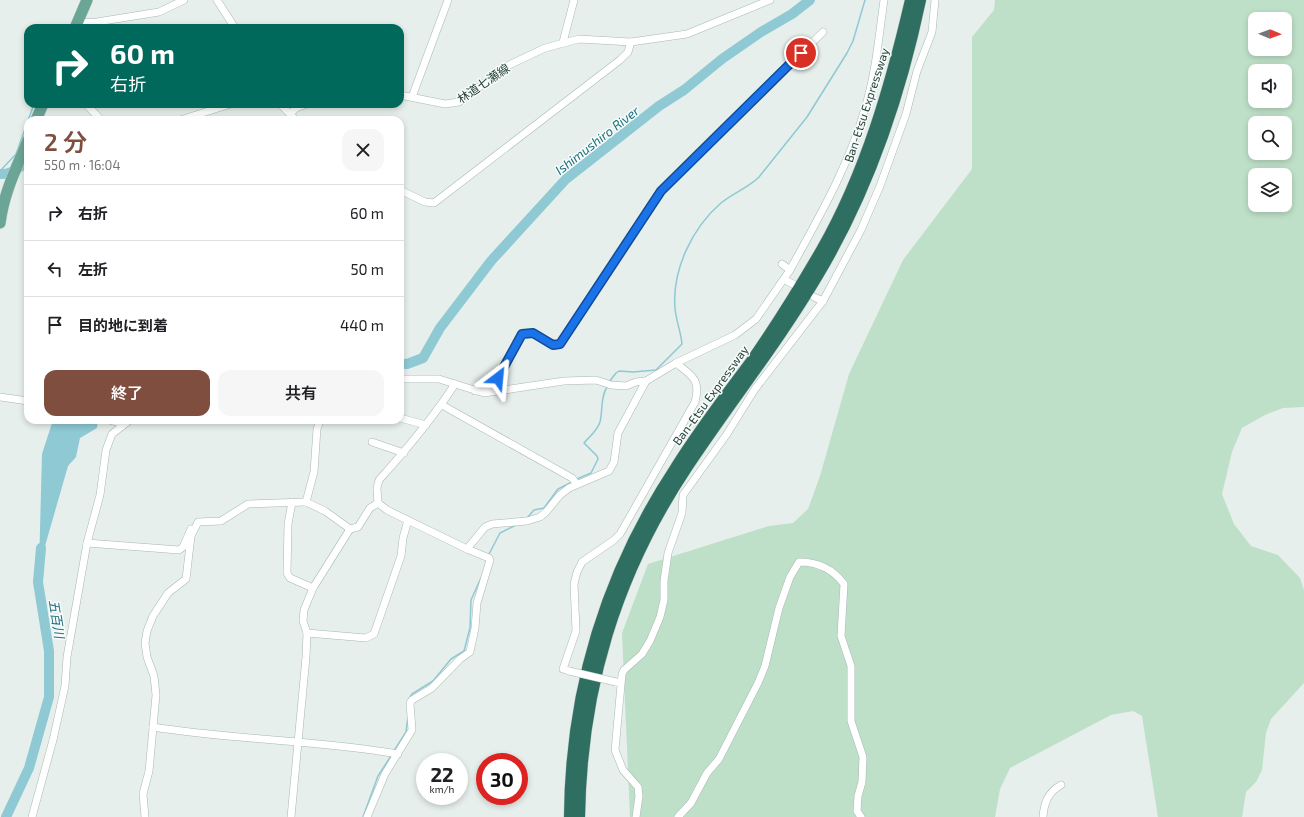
<!DOCTYPE html>
<html lang="ja">
<meta charset="utf-8">
<style>
:root{--surface:#fff;--page:#f6f6f6;--text:#202124;--muted:#757577;--line:#e0e0e0;--accent:#7f4e3f}
body{margin:0;font-family:"Exo 2","Noto Sans JP",sans-serif;background:var(--page);color:var(--text);height:100vh;display:flex;flex-direction:column;font-size:15px;white-space:nowrap}
*{box-sizing:border-box;margin:0}
p{font-size:13px;color:var(--muted)}
.icon{flex:none;width:22px;height:22px;fill:none;stroke:currentColor;stroke-width:2;stroke-linecap:round;stroke-linejoin:round}
.map{position:relative;flex:1;overflow:hidden}
.side{position:absolute;left:24px;top:116px;width:380px;height:308px;display:flex;flex-direction:column;background:var(--surface);border-radius:12px;box-shadow:0 2px 6px #0003}
.side>*{flex:none}
.guide{position:absolute;left:24px;top:24px;width:380px;height:84px;border-radius:12px;box-shadow:0 2px 6px #0003;background:#00695c;color:#fff;overflow:hidden}
.needle{width:26px;rotate:91deg}
.fabs{position:absolute;left:1248px;top:12px;display:grid;gap:8px}
.fabs a{display:grid;place-items:center;width:44px;height:44px;border-radius:8px;background:var(--surface);box-shadow:0 2px 6px #0003;font-size:20px}
.speed{position:absolute;left:416px;top:753px;display:flex;gap:8px;font-size:20px;font-weight:700;text-align:center}
.speed>*{display:grid;place-content:center;width:52px;height:52px;border-radius:50%;background:var(--surface);box-shadow:0 2px 6px #0003;line-height:1}
.speed small{font-size:10px;font-weight:400}
.speed .limit{border:6px solid #d22;background:#fff;color:#111}
.pin{position:absolute;display:grid;place-items:center;width:34px;height:34px;color:#fff;margin:-17px;border:2px solid #fff;border-radius:50%;box-shadow:0 1px 4px #0007}
.me{position:absolute;width:44px;margin:-22px;rotate:29deg;stroke-linejoin:round;filter:drop-shadow(0 0 3px #0008)}
.turn{display:flex;align-items:center;gap:14px;height:84px;padding:0 20px;font-size:18px}
.turn .icon{width:52px;height:52px;stroke-width:2.5}
.turn b{display:block;font-size:28px;line-height:34px}
.round{display:grid;place-items:center;flex:none;width:42px;height:42px;border-radius:12px;background:var(--page)}
.overview{display:flex;align-items:center;justify-content:space-between;height:68px;padding:0 20px}
h1{font-size:24px;font-weight:600;line-height:30px;color:var(--accent)}
.action{display:flex;gap:8px;margin-top:auto;padding:8px 20px}
.action a{flex:1;height:46px;border-radius:12px;background:var(--accent);color:#fff;font-size:16px;font-weight:600;line-height:46px;text-align:center}
.action a+a{background:var(--page);color:var(--text)}
ul{padding:0;list-style:none}
li{display:flex;align-items:center;gap:12px;height:56px;padding:0 20px;border-top:1px solid var(--line)}
li div{flex:1}
li b{display:block;font-size:15px}
li em{font-style:normal}
.map>svg:first-child{display:block}
</style>
<div class="map">
<svg width="1304" height="817" viewBox="0 0 1304 817">
<rect width="100%" height="100%" fill="#e6efeb"/>
<path fill="#bfe0c8" fill-rule="evenodd" d="M995 0H1304V407L1283 408 1265 415 1242 428 1232 452 1222 494 1234 524 1251 546 1278 555 1300 578 1304 590V683L1271 719 1266 733 1262 770 1256 782 1246 792 1242 817H1158L1142 716 1133 711 1111 715 1010 768 1000 789 995 817H630L622 633 648 564 769 526 793 523 808 509 820 476 849 374 903 260 972 169V37L994 10ZM1255 19H1285V49H1255ZM1255 71H1285V101H1255ZM1255 123H1285V153H1255ZM1255 175H1285V205H1255Z"/>
<polygon fill="#8ec9d4" points="53,420 98,420 97,428 80,438 76,457 68,466 39,567 42,454"/>
<g fill="none" stroke-linecap="round" stroke-linejoin="round">
<g stroke="#8ec9d4" stroke-width="1.5">
<polyline points="0,171 16,154 34,104"/>
<path d="M609 382 616 373 619 371 633 372 656 370 682 344C681 332 676 321 675 308 672 270 692 228 721 203 733 193 748 188 759 177L807 117 847 53 853 41 865 0"/>
<path d="M577 479 591 473 598 459 597 456 584 443C590 436 597 431 600 422 603 410 600 398 607 387"/>
<polyline points="527,518 534,510 544,508 558,489 572,482"/>
<polyline points="488,556 500,533 516,525"/>
<polyline points="409,699 412,694 433,681 451,659 464,651 470,628 471,600 481,578"/>
<polyline points="394,751 406,732 408,716"/>
<polyline points="363,817 378,776 391,756"/>
</g>
<g stroke="#8ec9d4" stroke-width="10">
<path d="M0 174C11 175 19 167 28 162"/>
<polyline points="400,364 407,364 423,358 440,328 491,261 566,179 659,106 684,90 722,59 761,32 792,14 810,0"/>
<polyline points="6,817 29,768 49,697 49,651 38,582 41,548"/>
</g>
<g stroke="#a8b8b2" stroke-width="8">
<g id="minor">
<polyline points="217,0 235,28"/>
<polyline points="77,23 97,22 159,12 184,0"/>
<polyline points="563,42 574,0"/>
<polyline points="400,95 445,104 459,102 509,65 545,48 579,39 631,42 687,34 770,0"/>
<polyline points="412,97 448,0"/>
<polyline points="86,104 101,120"/>
<polyline points="280,104 296,120"/>
<polyline points="291,113 296,108 307,104"/>
<polyline points="180,120 231,104"/>
<polyline points="400,190 425,202 434,203 620,60 628,52 631,42"/>
<path d="M782 264 790 270C819 217 850 164 866 105 876 71 879 35 884 0"/>
<polyline points="785,280 793,284"/>
<polyline points="814,297 823,301"/>
<polyline points="400,379 439,379 484,393 564,381 596,380 611,385 626,386 636,382 646,381 676,363 735,335 756,319 790,270"/>
<polyline points="475,391 488,388 495,382 522,334 533,333 553,345 560,343 661,191 823,32"/>
<polyline points="0,397 28,401"/>
<polyline points="442,405 572,478 577,484"/>
<polyline points="400,418 426,425"/>
<polyline points="109,420 123,424"/>
<path d="M320 420 317 429 314 472 306 502 325 511 350 529 358 527 370 508 378 503 377 488 379 480C407 449 433 418 455 384"/>
<polyline points="372,442 404,453"/>
<polyline points="292,502 288,524 287,573 290,578 313,588"/>
<polyline points="87,543 179,550 183,547 191,529"/>
<polyline points="467,549 485,527 492,524 527,521 540,517 546,512 560,495 569,488 609,471 614,462 618,433 646,381"/>
<polyline points="307,633 366,638 374,634 401,556 403,538 408,520"/>
<path d="M569 671 563 669 576 631 574 584 577 572 582 562 614 540 620 534 695 402C701 379 692 376 676 363"/>
<path d="M153 727C234 740 317 740 398 754"/>
<polyline points="32,817 53,740 65,686 67,657 87,543 100,495 106,450 112,434 130,420"/>
<polyline points="145,817 143,794 149,771 156,695 154,676 147,657 145,643 147,631 153,616 168,593 186,579 191,536 198,522 221,521 248,504 306,502"/>
<polyline points="291,817 306,657 307,633 303,621 304,610 313,588 350,529"/>
<polyline points="367,817 385,774 412,730 410,703 412,700 432,688 460,659 470,652 475,628 477,603 490,560 489,558 467,549 387,510 378,503"/>
<polyline points="636,817 639,796 638,787 623,770 615,750 622,674 624,670 642,654 650,641 660,617 664,600 664,581 668,553 682,513 683,495 727,434 755,389 823,301 861,230 880,186 906,114 917,71 932,32 935,0"/>
<path d="M678 817 691 803 707 773 719 759 758 683 765 666 779 608 790 577 799 562C818 562 833 569 844 584L841 636 851 666V721L863 757 862 782 858 796 857 811 861 817"/>
<path d="M1043 817C1044 803 1048 792 1061 785"/>
</g>
</g>
<g stroke="#c2cac8" stroke-width="12">
<g id="primary">
<polyline points="75,28 87,0"/>
<polyline points="36,120 43,104"/>
<path d="M0 223C4 192 16 169 28 140"/>
</g>
</g>
<g stroke="#c2cac8" stroke-width="13">
<g id="motorway">
<path d="M570 817C571 690 606 574 676 468 699 431 726 396 752 361 777 325 800 288 822 250 866 173 891 86 911 0"/>
<path d="M579 817C581 689 615 575 686 468 729 403 778 342 818 274 868 190 900 95 920 0"/>
</g>
</g>
<use href="#minor" stroke="#fff" stroke-width="7"/>
<use href="#primary" stroke="#6aa596" stroke-width="11"/>
<use href="#motorway" stroke="#2f6f62" stroke-width="12"/>
<g stroke="#a8b8b2" stroke-width="8" stroke-linecap="butt">
<polyline id="minor-bridge" points="569,671 616,682"/>
</g>
<use href="#minor-bridge" stroke="#fff" stroke-width="7"/>
</g>
<g fill="none" stroke-linecap="round" stroke-linejoin="round">
<g stroke="#114b97" stroke-width="10">
<polyline id="route" points="498,378 522,334 533,333 553,345 560,344 661,191 801,53"/>
</g>
<use href="#route" stroke="#1a73e8" stroke-width="7"/>
</g>
<g text-anchor="middle" dominant-baseline="central" stroke-width="3" stroke-linejoin="round" paint-order="stroke">
<g font-size="12" fill="#24423a" stroke="#f7fbf9">
<text transform="translate(483 83) rotate(-34)">林道七瀬線</text>
<text transform="translate(866 105) rotate(-72)">Ban-Etsu Expressway</text>
<text transform="translate(710 395) rotate(-54)">Ban-Etsu Expressway</text>
</g>
<g font-size="13" font-style="italic" fill="#1c6f80" stroke="#f7fbf9">
<text transform="translate(597 140) rotate(-38)">Ishimushiro River</text>
<text transform="translate(57 619) rotate(81)">五百川</text>
</g>
</g>
</svg>
<div class="fabs">
<a><svg class="needle" viewBox="-14 -14 28 28"><path d="M0-13l5 13h-10z" fill="#e53935"/><path d="M0 13l5-13h-10z" fill="#757577"/></svg></a>
<a><svg class="icon" aria-label="sound" viewBox="0 0 24 24"><path d="M4 9h4l5-4v14l-5-4H4zM17 9q2 3 0 6"/></svg></a>
<a><svg class="icon" aria-label="search" viewBox="0 0 24 24"><circle cx="10" cy="10" r="6"/><path d="M15 15l6 6"/></svg></a>
<a><svg class="icon" aria-label="layers" viewBox="0 0 24 24"><path d="M12 4l9 5-9 5-9-5zM3 14l9 5 9-5"/></svg></a>
</div>
<div class="speed"><div>22<small>km/h</small></div><div class="limit">30</div></div>
<div class="pin" style="left:801px;top:53px;background:#d93025"><svg class="icon" aria-label="arrive" viewBox="0 0 24 24"><path d="M6 21V4h12l-3 4 3 4H6"/></svg></div>
<svg class="me" style="left:498px;top:378px" viewBox="-20 -20 40 40"><path d="M0-17L14 15 0 8-14 15z" fill="#1a73e8" stroke="#fff" stroke-width="4"/></svg>
<div class="guide">
<div class="turn"><svg class="icon" aria-label="right" viewBox="0 0 24 24"><path d="M7 20v-9h11M14 6l5 5-5 5"/></svg><div><b>60 m</b>右折</div></div>
</div>
<section class="side">
<div class="overview"><div><h1>2 分</h1><p>550 m · 16:04</p></div><a class="round"><svg class="icon" aria-label="close" viewBox="0 0 24 24"><path d="M6 6l12 12M18 6L6 18"/></svg></a></div>
<ul>
<li><svg class="icon" aria-label="right" viewBox="0 0 24 24"><path d="M7 20v-9h11M14 6l5 5-5 5"/></svg><div><b>右折</b></div><em>60 m</em></li>
<li><svg class="icon" aria-label="left" viewBox="0 0 24 24"><path d="M17 20v-9H6M10 6l-5 5 5 5"/></svg><div><b>左折</b></div><em>50 m</em></li>
<li><svg class="icon" aria-label="arrive" viewBox="0 0 24 24"><path d="M6 21V4h12l-3 4 3 4H6"/></svg><div><b>目的地に到着</b></div><em>440 m</em></li>
</ul>
<div class="action"><a>終了</a><a>共有</a></div>
</section>
</div>
